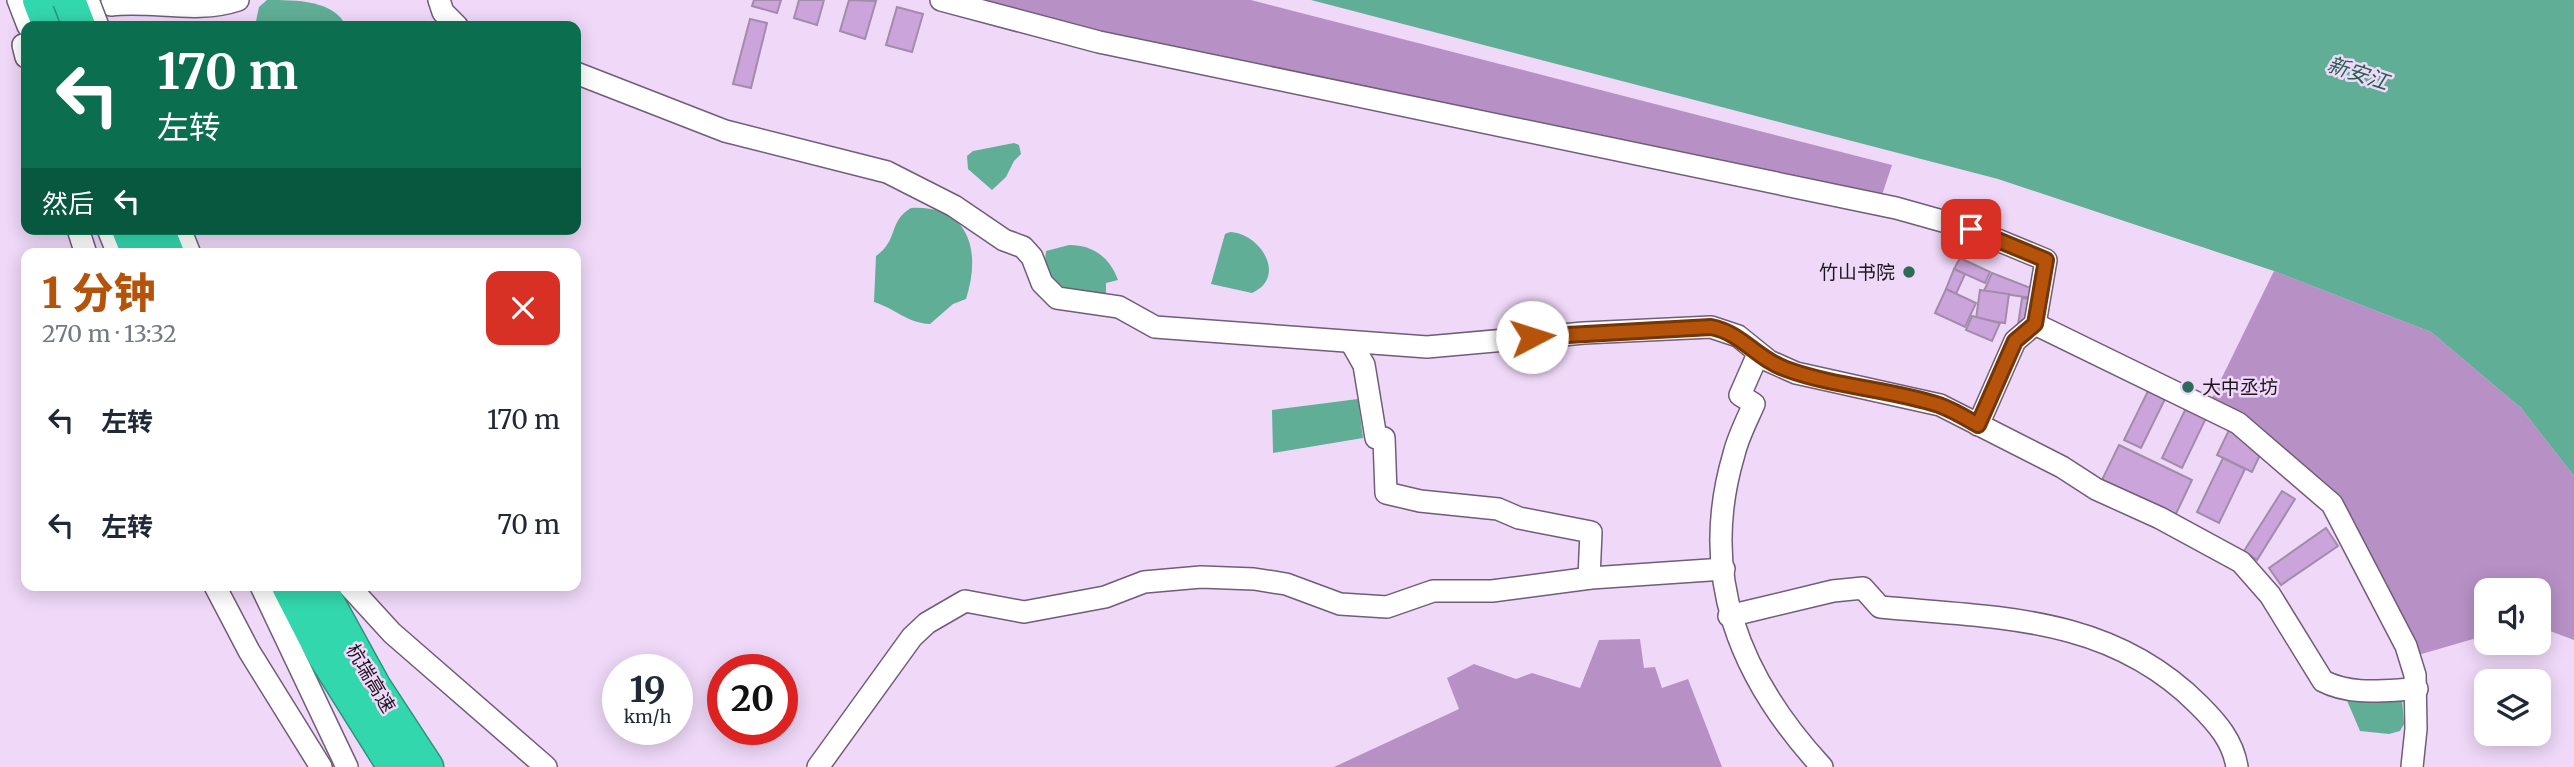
<!DOCTYPE html>
<html lang="zh">
<meta charset="utf-8">
<style>
:root{--surface:#fff;--page:#f6f6f7;--text:#1f2937;--muted:#747a83;--accent:#b45309}
body{margin:0;font-family:Merriweather,"Noto Sans SC",serif;background:var(--page);color:var(--text);height:100vh;display:flex;flex-direction:column;font-size:26px;white-space:nowrap}
*{box-sizing:border-box;margin:0}
p{font-size:23px;color:var(--muted)}
.icon{flex:none;width:38px;height:38px;fill:none;stroke:currentColor;stroke-width:2;stroke-linecap:round;stroke-linejoin:round}
.map{position:relative;flex:1;overflow:hidden}
.side{position:absolute;left:21px;top:248px;width:560px;height:343px;display:flex;flex-direction:column;background:var(--surface);border-radius:14px;box-shadow:0 4px 18px #0003}
.side>*{flex:none}
.banner{position:absolute;left:21px;top:21px;width:560px;height:214px;border-radius:14px;box-shadow:0 4px 18px #0003;background:#0b6e4f;color:#fff;overflow:hidden}
.buttons{position:absolute;left:2474px;top:578px;display:grid;gap:14px}
.buttons a{display:grid;place-items:center;width:77px;height:77px;border-radius:14px;background:var(--surface);box-shadow:0 4px 18px #0003;font-size:35px}
.speed{position:absolute;left:602px;top:654px;display:flex;gap:14px;font-size:35px;font-weight:700;text-align:center}
.speed>*{display:grid;place-content:center;width:91px;height:91px;border-radius:50%;background:var(--surface);box-shadow:0 4px 18px #0003;line-height:1}
.speed small{font-size:18px;font-weight:400}
.speed .limit{border:10px solid #d22;background:#fff;color:#111}
.pin{position:absolute;display:grid;place-items:center;width:60px;height:60px;color:#fff;margin:-30px;border-radius:14px;box-shadow:0 4px 10px #0006}
.me{position:absolute;width:77px;margin:-38px;rotate:85deg;stroke-linejoin:round;filter:drop-shadow(0 0 5px #0008)}
.turn{display:flex;align-items:center;gap:24px;height:147px;padding:0 21px;font-size:32px}
.turn .icon{width:91px;height:91px;stroke-width:2.5}
.turn b{display:block;font-size:49px;line-height:60px}
.then{display:flex;align-items:center;height:66px;padding:0 21px;background:#0003;gap:14px;font-size:26px}
.round{display:grid;place-items:center;flex:none;width:74px;height:74px;border-radius:14px;background:var(--page)}
.overview{display:flex;align-items:center;justify-content:space-between;height:119px;padding:0 21px}
h1{font-size:42px;font-weight:800;line-height:52px;color:var(--accent)}
ul{padding:0;list-style:none}
li{display:flex;align-items:center;gap:21px;height:105px;padding:0 21px}
li div{flex:1}
li b{display:block;font-size:26px}
li em{font-style:normal}
.map>svg:first-child{display:block}
</style>
<div class="map">
<svg width="2574" height="767" viewBox="0 0 2574 767">
<rect width="100%" height="100%" fill="#efd8f8"/>
<g fill="#b791c6">
<polygon points="979,0 1251,0 1892,165 1881,198 1056,24"/>
<polygon points="2274,271 2431,332 2521,408 2574,476 2574,640 2539,627 2539,590 2487,590 2487,635 2418,655 2341,501 2210,402"/>
<polygon points="1640,639 1644,668 1655,667 1662,688 1688,679 1722,767 1334,767 1459,709 1447,678 1474,664 1516,679 1532,673 1580,688 1599,640"/>
</g>
<g fill="#60ae95">
<path d="M267 0C296 0 334 0 346 26H255L259 7Z"/>
<polygon points="1311,0 2574,0 2574,476 2521,408 2431,332 2274,271 1998,179"/>
<polygon points="1014,143 1019,145 1021,154 1014,161 1006,177 992,190 968,169 967,156 973,151"/>
<path d="M911 208C971 205 981 253 966 299L953 304 930 324C907 323 894 308 874 302L876 256C899 240 888 221 911 208Z"/>
<path d="M1230 232C1260 233 1288 277 1252 293L1211 284 1225 234Z"/>
<path d="M1069 245C1094 245 1110 258 1118 280L1106 283V295L1061 290 1044 272 1046 251Z"/>
<polygon points="1358,399 1363,438 1273,453 1272,410"/>
<polygon points="2345,696 2402,699 2404,724 2400,731 2389,734 2360,731"/>
</g>
<g fill="#cba4db" stroke="#a18ca9" stroke-width="2">
<polygon points="754,0 781,0 777,13 752,6"/>
<polygon points="799,0 824,0 817,25 794,18"/>
<polygon points="849,0 876,1 865,39 840,31"/>
<polygon points="897,7 923,14 912,52 886,45"/>
<polygon points="750,19 767,23 751,88 733,84"/>
<polygon points="1960,258 1990,272 1985,283 1954,269"/>
<polygon points="1954,269 1965,274 1956,294 1946,289"/>
<polygon points="1992,273 2033,289 2032,298 1984,291"/>
<polygon points="1946,289 1976,303 1965,327 1935,313"/>
<polygon points="1980,290 2009,294 2005,323 1976,319"/>
<polygon points="2022,298 2032,299 2028,326 2018,325"/>
<polygon points="1972,316 2000,323 1992,341 1966,330"/>
<polygon points="2148,391 2165,399 2141,448 2124,440"/>
<polygon points="2187,406 2207,416 2182,468 2162,458"/>
<polygon points="2229,430 2245,438 2260,455 2252,472 2217,455"/>
<polygon points="2119,445 2192,480 2173,520 2100,484"/>
<polygon points="2223,458 2245,469 2219,523 2197,512"/>
<polygon points="2282,491 2295,499 2257,560 2244,551"/>
<polygon points="2326,528 2338,546 2281,585 2269,568"/>
</g>
<g fill="none" stroke-linecap="round" stroke-linejoin="round">
<g stroke="#705d78" stroke-width="24">
<g id="minor">
<polyline points="18,0 28,26"/>
<polyline points="439,0 443,12 457,26"/>
<polyline points="941,0 1099,42 1896,208 1971,229 2046,260 2035,324 2015,341 1978,425"/>
<path d="M111 5C152 0 197 14 238 0"/>
<polyline points="23,45 26,57"/>
<path d="M576 73 725 131 887 172 954 206 1004 240 1023 247 1032 257 1042 283 1057 298 1119 307 1155 327 1427 347 1584 333 1711 327 1738 336 1769 361 1796 373 1940 405 2062 467 2096 489 2160 518 2241 562 2270 595 2323 681C2352 696 2385 690 2417 689"/>
<polyline points="78,229 86,254"/>
<polyline points="108,229 118,254"/>
<polyline points="180,229 190,254"/>
<polyline points="2035,324 2238,423 2332,504 2406,646 2415,675 2416,729 2412,767"/>
<polyline points="1352,344 1364,365 1376,438 1384,438 1386,493 1420,501 1498,509 1519,518 1591,532 1589,578"/>
<path d="M1758 354 1740 395 1754 404C1747 420 1738 437 1734 454 1698 575 1739 677 1822 767"/>
<polyline points="215,586 249,651 321,767"/>
<polyline points="261,586 347,767"/>
<polyline points="349,586 392,633 546,767"/>
<path d="M1729 616 1833 591 1863 588 1880 607C1997 618 2110 615 2199 705 2217 723 2233 741 2237 767"/>
<polyline points="818,767 912,637 927,623 965,601 1024,612 1105,597 1144,582 1201,577 1254,579 1286,584 1340,604 1387,607 1433,591 1492,591 1591,578 1724,569"/>
</g>
</g>
<g stroke="#2c937c" stroke-width="35">
<g id="highway">
<polyline points="39,0 49,26"/>
<polyline points="128,229 138,254"/>
<polyline points="158,229 168,254"/>
<polyline points="288,586 323,654 394,767"/>
<polyline points="319,586 374,686 427,767"/>
</g>
</g>
<use href="#minor" stroke="#fff" stroke-width="21"/>
<use href="#highway" stroke="#33d7ad" stroke-width="32"/>
<g stroke="#705d78" stroke-width="24" stroke-linecap="butt">
<polyline id="minor-bridge" points="88,0 98,26"/>
</g>
<g stroke="#2c937c" stroke-width="35" stroke-linecap="butt">
<polyline id="highway-bridge" points="69,0 79,26"/>
</g>
<use href="#minor-bridge" stroke="#fff" stroke-width="21"/>
<use href="#highway-bridge" stroke="#33d7ad" stroke-width="32"/>
</g>
<g fill="none" stroke-linecap="round" stroke-linejoin="round">
<g stroke="#753606" stroke-width="18">
<path id="route" d="M1532 337 1711 327C1742 333 1757 359 1786 369 1835 387 1890 389 1939 405 1953 410 1966 418 1978 425L2015 341 2035 324 2046 260 1971 229"/>
</g>
<use href="#route" stroke="#b45309" stroke-width="12"/>
</g>
<g fill="#2c6b58" stroke="#efd8f8" stroke-width="2.5">
<circle cx="1909" cy="272" r="7"/>
<circle cx="2188" cy="387" r="7"/>
</g>
<g text-anchor="middle" dominant-baseline="central" stroke-width="5" stroke-linejoin="round" paint-order="stroke">
<g font-size="19" fill="#1e1621" stroke="#efd8f8" text-anchor="end">
<text x="1895" y="272">竹山书院</text>
<text x="2202" y="387" text-anchor="start">大中丞坊</text>
</g>
<g font-size="19" fill="#1e1621" stroke="#efd8f8">
<text transform="translate(371 678) rotate(59)">杭瑞高速</text>
</g>
<g font-size="21" font-style="italic" fill="#246250" stroke="#efd8f8">
<text transform="translate(2358 73) rotate(18)">新安江</text>
</g>
</g>
</svg>
<div class="buttons">
<a><svg class="icon" aria-label="sound" viewBox="0 0 24 24"><path d="M4 9h4l5-4v14l-5-4H4zM17 9q2 3 0 6"/></svg></a>
<a><svg class="icon" aria-label="layers" viewBox="0 0 24 24"><path d="M12 4l9 5-9 5-9-5zM3 14l9 5 9-5"/></svg></a>
</div>
<div class="speed"><div>19<small>km/h</small></div><div class="limit">20</div></div>
<div class="pin" style="left:1971px;top:229px;background:#d93025"><svg class="icon" aria-label="arrive" viewBox="0 0 24 24"><path d="M6 21V4h12l-3 4 3 4H6"/></svg></div>
<svg class="me" style="left:1532px;top:337px" viewBox="-20 -20 40 40"><circle r="19" fill="#fff"/><path d="M0-13L10 11 0 6-10 11z" fill="#b45309"/></svg>
<div class="banner">
<div class="turn"><svg class="icon" aria-label="left" viewBox="0 0 24 24"><path d="M17 20v-9H6M10 6l-5 5 5 5"/></svg><div><b>170 m</b>左转</div></div>
<div class="then">然后<svg class="icon" aria-label="left" viewBox="0 0 24 24"><path d="M17 20v-9H6M10 6l-5 5 5 5"/></svg></div>
</div>
<section class="side">
<div class="overview"><div><h1>1 分钟</h1><p>270 m · 13:32</p></div><a class="round" style="background:#d93025;color:#fff"><svg class="icon" aria-label="close" viewBox="0 0 24 24"><path d="M6 6l12 12M18 6L6 18"/></svg></a></div>
<ul>
<li><svg class="icon" aria-label="left" viewBox="0 0 24 24"><path d="M17 20v-9H6M10 6l-5 5 5 5"/></svg><div><b>左转</b></div><em>170 m</em></li>
<li><svg class="icon" aria-label="left" viewBox="0 0 24 24"><path d="M17 20v-9H6M10 6l-5 5 5 5"/></svg><div><b>左转</b></div><em>70 m</em></li>
</ul>
</section>
</div>
